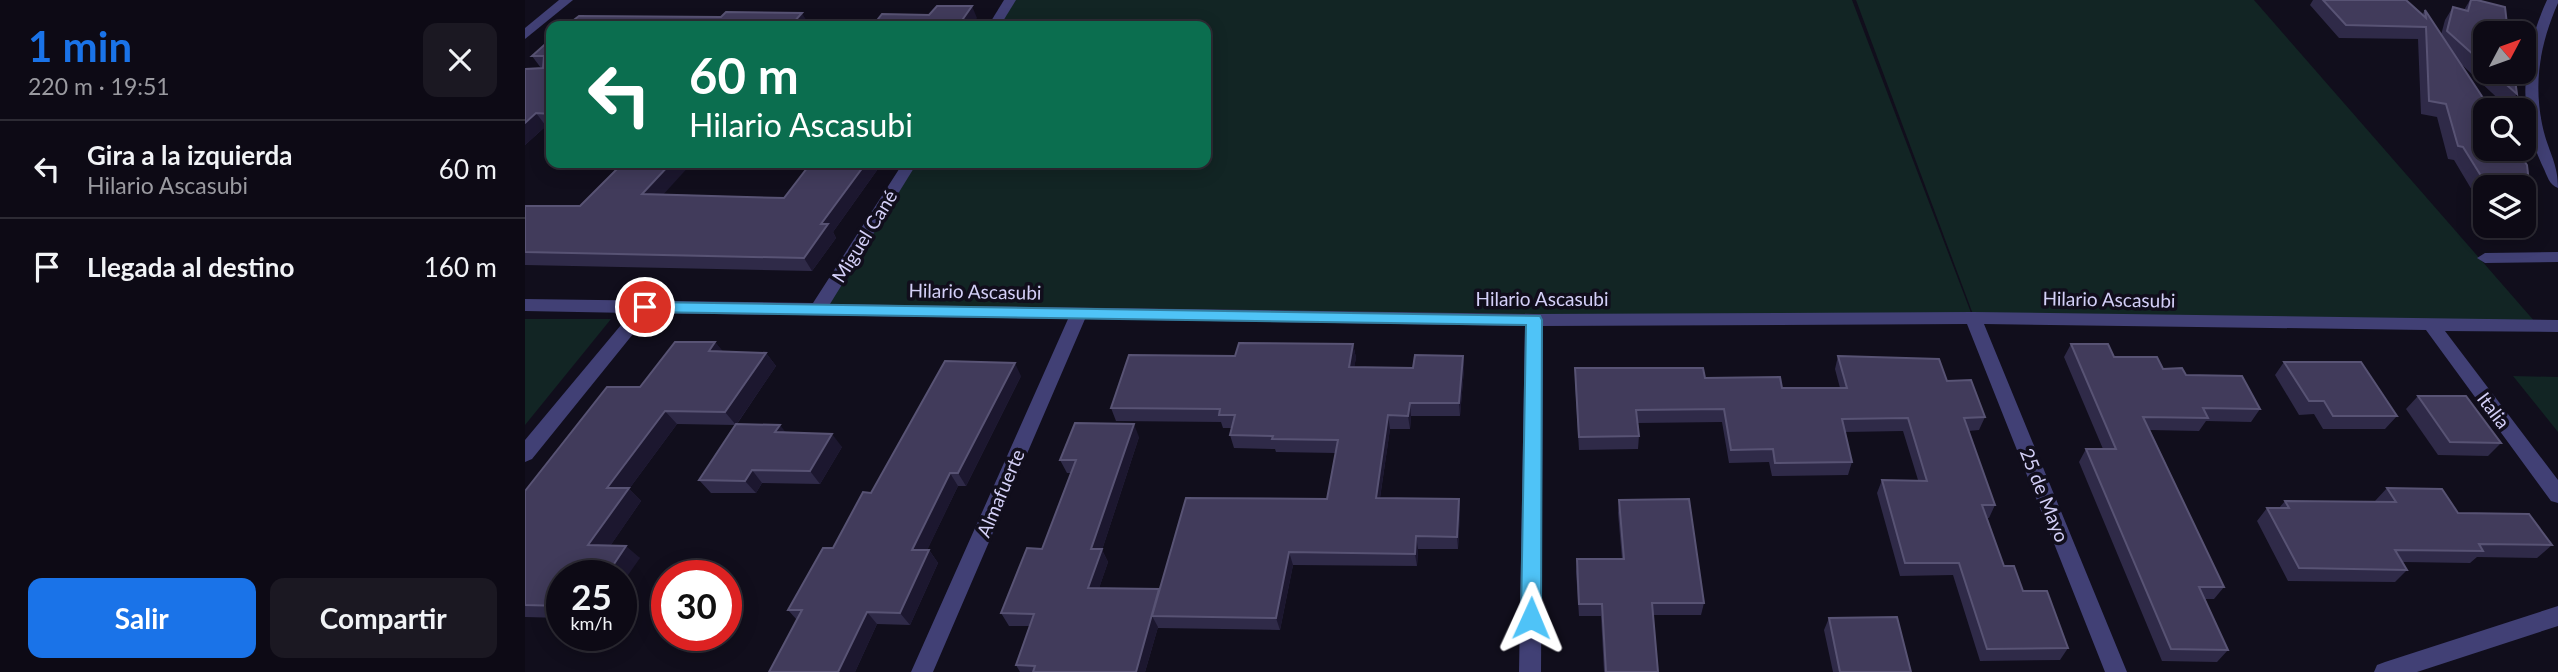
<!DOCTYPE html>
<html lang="es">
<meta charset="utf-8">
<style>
:root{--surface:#0d0a15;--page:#1b1822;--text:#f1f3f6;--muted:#9a9aa0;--line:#2d2b34;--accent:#1a73e8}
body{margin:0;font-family:Lato,sans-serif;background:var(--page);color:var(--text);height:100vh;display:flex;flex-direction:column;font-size:26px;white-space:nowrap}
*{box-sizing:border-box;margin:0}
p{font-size:23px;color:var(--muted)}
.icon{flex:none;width:38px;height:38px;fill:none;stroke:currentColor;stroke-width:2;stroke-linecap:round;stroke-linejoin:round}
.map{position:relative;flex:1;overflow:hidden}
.panel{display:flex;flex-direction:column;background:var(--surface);width:525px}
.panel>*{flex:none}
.banner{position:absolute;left:21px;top:21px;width:665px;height:147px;border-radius:14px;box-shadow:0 4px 18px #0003,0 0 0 2px var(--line);background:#0b6e4f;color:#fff;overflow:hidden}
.needle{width:46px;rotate:49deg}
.buttons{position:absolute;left:1948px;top:21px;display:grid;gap:14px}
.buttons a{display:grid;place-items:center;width:63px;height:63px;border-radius:14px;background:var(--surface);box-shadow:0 4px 18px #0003,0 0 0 2px var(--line);font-size:35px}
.speed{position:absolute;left:21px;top:560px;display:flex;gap:14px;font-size:35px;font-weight:700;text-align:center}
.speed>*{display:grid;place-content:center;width:91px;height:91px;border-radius:50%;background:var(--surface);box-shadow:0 4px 18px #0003,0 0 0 2px var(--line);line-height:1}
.speed small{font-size:18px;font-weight:400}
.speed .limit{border:10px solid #d22;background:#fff;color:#111}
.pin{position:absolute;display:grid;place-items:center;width:60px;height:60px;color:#fff;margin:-30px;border:4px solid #fff;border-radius:50%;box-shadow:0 2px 7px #0007}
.me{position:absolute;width:77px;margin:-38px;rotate:1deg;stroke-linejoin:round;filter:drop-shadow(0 0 5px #0008)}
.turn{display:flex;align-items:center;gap:24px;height:147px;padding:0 28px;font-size:32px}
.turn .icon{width:91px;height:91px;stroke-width:2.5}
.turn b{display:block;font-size:49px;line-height:60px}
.round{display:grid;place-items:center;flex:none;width:74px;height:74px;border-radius:14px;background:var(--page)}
.summary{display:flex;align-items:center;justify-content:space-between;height:119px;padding:0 28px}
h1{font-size:42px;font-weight:700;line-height:52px;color:var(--accent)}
.primary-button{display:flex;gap:14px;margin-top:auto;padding:14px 28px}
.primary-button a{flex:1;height:80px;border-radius:14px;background:var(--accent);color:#fff;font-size:28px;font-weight:700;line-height:80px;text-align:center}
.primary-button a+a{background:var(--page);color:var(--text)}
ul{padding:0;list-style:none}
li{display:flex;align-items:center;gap:21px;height:98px;padding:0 28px;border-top:2px solid var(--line)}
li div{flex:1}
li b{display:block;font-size:26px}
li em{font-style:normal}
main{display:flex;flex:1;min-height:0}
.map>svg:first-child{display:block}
</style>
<main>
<section class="panel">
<div class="summary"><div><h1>1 min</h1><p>220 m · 19:51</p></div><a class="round"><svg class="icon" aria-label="close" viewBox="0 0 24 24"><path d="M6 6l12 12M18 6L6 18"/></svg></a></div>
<ul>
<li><svg class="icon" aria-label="left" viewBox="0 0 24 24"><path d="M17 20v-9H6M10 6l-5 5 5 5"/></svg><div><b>Gira a la izquierda</b><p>Hilario Ascasubi</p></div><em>60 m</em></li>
<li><svg class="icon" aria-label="arrive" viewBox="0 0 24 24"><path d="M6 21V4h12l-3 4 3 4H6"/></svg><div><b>Llegada al destino</b></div><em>160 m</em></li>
</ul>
<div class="primary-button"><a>Salir</a><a>Compartir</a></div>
</section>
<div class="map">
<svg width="2033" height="672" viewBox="0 0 2033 672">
<rect width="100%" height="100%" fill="#110e1c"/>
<g fill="#122524">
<polygon points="485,0 1327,0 1448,318 293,309 385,163 681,163 681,26 469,26"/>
<polygon points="1331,0 1729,0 2011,323 1449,317"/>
<polygon points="0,319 86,319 0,425"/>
<polygon points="1988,376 2033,377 2033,432"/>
</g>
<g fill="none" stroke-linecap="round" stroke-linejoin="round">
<g fill="#414075" fill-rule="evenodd">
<polygon points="34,0 48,0 0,39 0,28"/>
<polygon points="479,0 491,0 475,26 463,26"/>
<path d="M2022 0H2033V3C2014 46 2007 89 2020 136 2026 156 2033 166 2033 188 2024 185 2022 175 2018 167 1991 111 1997 55 2022 0Z"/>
<polygon points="378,163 392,163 305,304 1009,314 1448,312 2033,320 2033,332 1920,331 2033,480 2033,503 2026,501 1901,330 1459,324 1602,672 1580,672 1442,324 1018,326 1016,672 994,672 1000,326 560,319 408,672 386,672 543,319 125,313 7,459 0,462 0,440 106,313 0,311 0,299 288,303"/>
<polygon points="2033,252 2033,262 1960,263 1952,258 1960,253"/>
<polygon points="2033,606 2033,626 1892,672 1849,672 1852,665 1860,662"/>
</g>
</g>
<g fill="#2f2a48">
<polygon points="1788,0 1881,0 1897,15 1900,10 1916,35 1920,20 1928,7 1939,10 1945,0 1952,0 1980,7 1983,33 1960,33 1960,72 1989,72 1992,94 1982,107 1935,63 1966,110 1960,110 1960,149 1991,149 2002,165 2008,216 1997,229 1970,226 1998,226 1998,187 1960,187 1960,212 1929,160 1923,159 1912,117 1896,114 1893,39 1814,38 1785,5"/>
<polygon points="26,39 26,126 21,126 0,145 0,69 16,68 7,56"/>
<polygon points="355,166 308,232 311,238 287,271 0,265 0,206 55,206 138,194 259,198"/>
<polygon points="190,342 198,352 241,353 251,366 212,424 261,432 317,447 295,484 237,483 231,493 186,493 174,480 210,425 152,424 104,489 116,501 85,546 115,558 37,576 37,618 0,617 0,491 115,387"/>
<polygon points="828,344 831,358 829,367 888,368 938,356 939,369 935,416 886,416 885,429 865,429 855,498 934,499 935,512 933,549 893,549 892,566 768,565 755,630 633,628 633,627 620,672 495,672 491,665 505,626 484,626 476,613 517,549 546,473 542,473 535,460 614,437 577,550 583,562 574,588 634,589 802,499 811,453 751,452 750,449 709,448 705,435 707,428 698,428 696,422 591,421 586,408 710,356"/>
<polygon points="1546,344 1589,357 1638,369 1661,375 1735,409 1726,422 1681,421 1674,431 1625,430 1699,587 1689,599 1680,599 1703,650 1692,662 1637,661 1554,462 1561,449 1578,449 1539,357"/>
<polygon points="1313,356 1422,381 1460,417 1454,430 1443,431 1470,505 1464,518 1462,518 1479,566 1543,648 1535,660 1455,661 1428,575 1375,576 1352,493 1357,480 1393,480 1378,431 1320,432 1327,462 1323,475 1247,476 1244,462 1204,463 1197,422 1113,423 1114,436 1113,449 1054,450 1050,382 1050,368 1180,378 1257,388 1315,388 1310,369"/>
<polygon points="1759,362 1872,416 1860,429 1798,429 1789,414 1774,415 1750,375"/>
<polygon points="496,376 441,486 433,486 402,550 404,550 413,563 385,625 352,624 330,672 244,672 272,620 263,610 308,548 346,493"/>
<polygon points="1893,396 1976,443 1963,456 1913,455 1881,409"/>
<polygon points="1862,488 1933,513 2027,545 2012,558 1952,557 1945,563 1878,562 1882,570 1870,582 1763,581 1732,521 1742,508 1754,508 1760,501 1851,502 1850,501"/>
<polygon points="1094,500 1179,603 1176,615 1128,615 1133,672 1079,672 1076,616 1054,616 1051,572 1052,559 1097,559 1093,513"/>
<polygon points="1304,618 1386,672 1308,672 1299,630"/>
</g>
<g fill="#1c172f">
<polygon points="447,6 452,18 447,26 433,26"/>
<polygon points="277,13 284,25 268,23"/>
<polygon points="11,113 21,126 0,145 0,123"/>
<polygon points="146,163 167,163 127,207 117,194"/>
<polygon points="341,163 354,163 355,166 308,232 311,238 287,271 279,258 296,224"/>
<polygon points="190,342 201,355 184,351"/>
<polygon points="828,344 831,358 827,380 824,367"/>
<polygon points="241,353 251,366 211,425 200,412"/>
<polygon points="938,356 939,369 935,416 934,403"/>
<polygon points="490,363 496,376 441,486 433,473"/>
<polygon points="885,403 886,416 885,429 883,416"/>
<polygon points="140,411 152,424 104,489 116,501 77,558 63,545 82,488"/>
<polygon points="863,415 865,429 853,511 851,498"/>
<polygon points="609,424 614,437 577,550 583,562 570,600 563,588 566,549"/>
<polygon points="255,425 265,438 250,432"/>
<polygon points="307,434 317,447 295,484 285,471"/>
<polygon points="227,470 237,483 231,493 220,481"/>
<polygon points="425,473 433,486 396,563 387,550"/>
<polygon points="934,499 935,512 933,549 932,537"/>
<polygon points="891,536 893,549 892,566 890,554"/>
<polygon points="101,546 115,558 96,585 96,576 81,576"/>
<polygon points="404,550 413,563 385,625 375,613"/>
<polygon points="764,552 768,565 755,630 751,618"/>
<polygon points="634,589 627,616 633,627 620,672 611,672"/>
<polygon points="342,612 352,624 330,672 313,672"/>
</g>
<g fill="#413b5b" stroke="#585374" stroke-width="2">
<polygon points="1798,0 1881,0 1901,18 1900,10 1966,110 1960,110 1960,149 1991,149 2002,165 2008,216 1998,215 1998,187 1963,187 1938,147 1933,146 1921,104 1904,101 1901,27 1821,25"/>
<polygon points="1946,0 1952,0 1980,7 1983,33 1960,33 1960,65 1922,31 1928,7 1943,11"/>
<polygon points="412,6 447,6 433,26 41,26 54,16 196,17 201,12 277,13 268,23 349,24 357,14 404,15"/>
<polygon points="26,39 26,114 11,113 0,123 0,69 18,68 19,56 7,56"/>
<polygon points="1967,72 1989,72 1992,94"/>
<polygon points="98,163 146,163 117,194 259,198 286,163 341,163 296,224 303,224 279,258 0,252 0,206 55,206"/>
<polygon points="150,342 190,342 184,351 241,353 200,412 140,411 82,488 104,488 63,545 101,546 81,576 37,576 37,606 0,605 0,491 82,387 115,387"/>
<polygon points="714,343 828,344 824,367 888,368 890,355 938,356 934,403 885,403 883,416 863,415 851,498 934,499 932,537 891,536 890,554 764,552 751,618 627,616 661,498 802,499 813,440 747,439 748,436 705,435 710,415 694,415 695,409 586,408 604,355 710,356"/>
<polygon points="1546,344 1583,344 1589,357 1632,357 1638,369 1657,368 1661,375 1717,376 1735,409 1678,408 1683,418 1618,417 1699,587 1674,587 1703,650 1646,649 1561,449 1591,449"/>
<polygon points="1313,356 1414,359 1422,381 1446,380 1460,417 1439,418 1470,505 1457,505 1479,566 1489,566 1498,591 1522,591 1543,648 1462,649 1434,563 1380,563 1357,480 1402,481 1383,418 1317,419 1327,462 1250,463 1248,449 1206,450 1199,409 1111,410 1114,436 1054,437 1050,368 1178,368 1180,378 1255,377 1257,388 1322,388"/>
<polygon points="420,361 490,363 433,473 425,473 387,550 404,550 375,613 342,612 313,672 244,672 277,610 263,610 298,548 308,548 338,492 346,493"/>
<polygon points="1759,362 1836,362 1872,416 1808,416 1799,401 1784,401"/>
<polygon points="1893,396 1941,396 1976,443 1925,442"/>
<polygon points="550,423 609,424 566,549 577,549 563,588 634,589 611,672 508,672 510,666 491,665 509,614 476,613 502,548 517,549 551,460 535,460"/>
<polygon points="211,424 255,425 250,432 307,434 285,471 227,470 220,481 174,480"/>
<polygon points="1862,488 1917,489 1933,513 2004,514 2027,545 1954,544 1958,551 1870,550 1882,570 1774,568 1742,508 1764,508 1760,501 1871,502"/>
<polygon points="1164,499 1179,603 1127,603 1133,672 1081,672 1077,604 1054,604 1052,559 1099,559 1094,500"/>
<polygon points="1372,617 1386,672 1315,672 1304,618"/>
</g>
<polygon fill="#4fc3f7" stroke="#337fa1" stroke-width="2" points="120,302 1015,316 1017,320 1016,618 1013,624 1006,627 999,624 996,618 1001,325 120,312 113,307"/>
<g text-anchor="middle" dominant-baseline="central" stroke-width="7" stroke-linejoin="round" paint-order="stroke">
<g font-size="19" fill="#d4d0f8" stroke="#110e1c">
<text transform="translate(339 236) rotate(-58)">Miguel Cané</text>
<text transform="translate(450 291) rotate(1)">Hilario Ascasubi</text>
<text x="1017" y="298">Hilario Ascasubi</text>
<text transform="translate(1584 299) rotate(1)">Hilario Ascasubi</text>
<text transform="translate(1969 410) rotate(53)">Italia</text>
<text transform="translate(475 493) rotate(-67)">Almafuerte</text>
<text transform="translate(1520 495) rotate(68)">25 de Mayo</text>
</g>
</g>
</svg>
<div class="buttons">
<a><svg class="needle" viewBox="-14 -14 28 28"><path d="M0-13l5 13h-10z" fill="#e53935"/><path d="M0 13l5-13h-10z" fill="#9a9aa0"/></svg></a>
<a><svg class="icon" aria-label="search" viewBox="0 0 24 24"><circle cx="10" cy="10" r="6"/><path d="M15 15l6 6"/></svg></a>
<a><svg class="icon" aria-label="layers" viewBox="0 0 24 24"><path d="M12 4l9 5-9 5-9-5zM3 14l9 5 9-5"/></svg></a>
</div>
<div class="speed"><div>25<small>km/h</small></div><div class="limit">30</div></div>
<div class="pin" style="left:120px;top:307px;background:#d93025"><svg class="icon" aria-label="arrive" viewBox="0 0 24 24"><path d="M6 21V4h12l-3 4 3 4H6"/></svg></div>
<svg class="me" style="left:1006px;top:618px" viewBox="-20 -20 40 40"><path d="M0-17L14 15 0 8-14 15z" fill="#4fc3f7" stroke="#fff" stroke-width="4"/></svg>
<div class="banner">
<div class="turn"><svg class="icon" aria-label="left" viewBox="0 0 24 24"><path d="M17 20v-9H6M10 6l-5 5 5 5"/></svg><div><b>60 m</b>Hilario Ascasubi</div></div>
</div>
</div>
</main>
